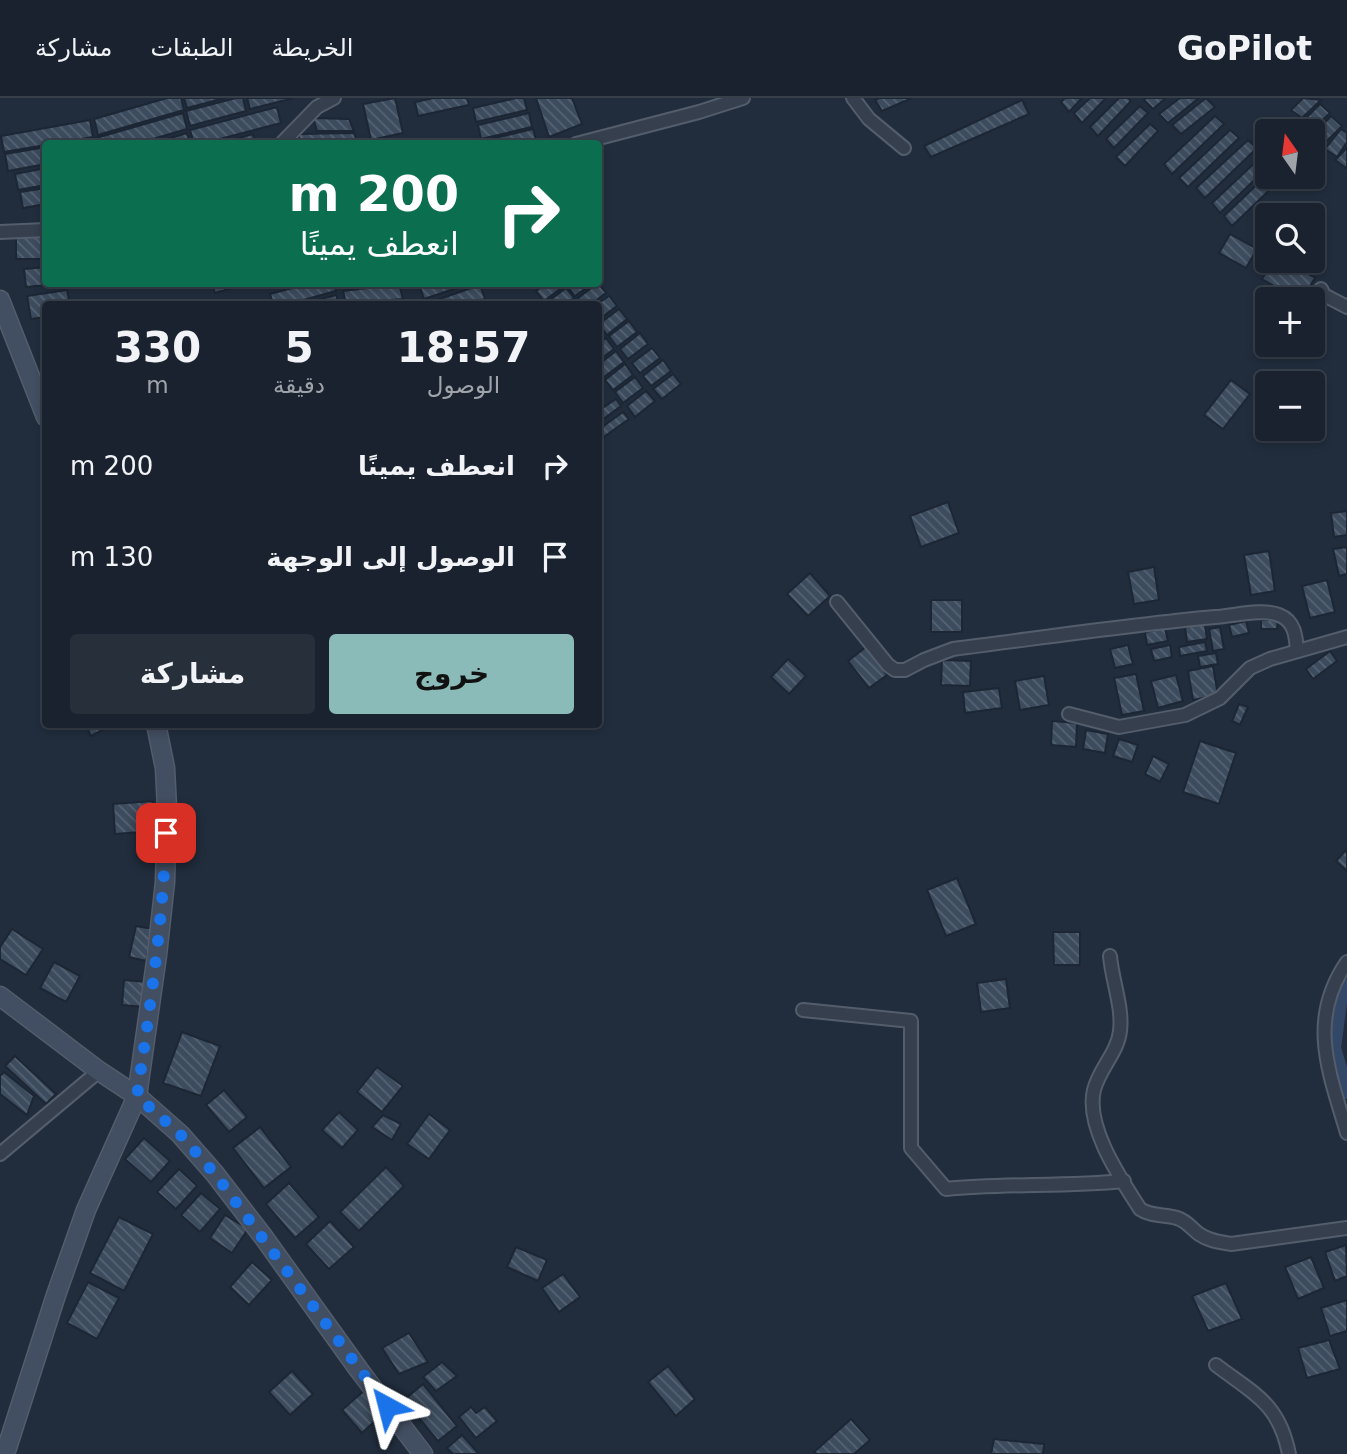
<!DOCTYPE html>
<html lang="ar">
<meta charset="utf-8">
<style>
:root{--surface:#19222e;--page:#262f3a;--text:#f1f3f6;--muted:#9fa4aa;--line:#373f4a;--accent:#8bbbb9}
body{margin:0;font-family:"DejaVu Sans","Noto Sans Arabic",sans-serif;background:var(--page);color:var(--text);direction:rtl;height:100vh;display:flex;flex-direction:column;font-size:26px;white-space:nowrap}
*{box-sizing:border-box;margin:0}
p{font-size:23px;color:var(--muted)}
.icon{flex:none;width:38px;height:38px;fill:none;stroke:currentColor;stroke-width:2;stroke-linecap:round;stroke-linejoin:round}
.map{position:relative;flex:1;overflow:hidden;direction:ltr}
.side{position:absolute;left:42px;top:203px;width:560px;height:427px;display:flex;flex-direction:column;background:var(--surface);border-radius:7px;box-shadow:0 4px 10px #0003,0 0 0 2px var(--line);direction:rtl}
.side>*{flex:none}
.top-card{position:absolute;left:42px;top:42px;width:560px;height:147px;border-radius:7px;box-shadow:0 4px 10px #0003,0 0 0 2px var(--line);direction:rtl;background:#0b6e4f;color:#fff;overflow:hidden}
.needle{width:46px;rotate:346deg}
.controls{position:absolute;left:1255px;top:21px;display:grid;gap:14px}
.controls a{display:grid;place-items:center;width:70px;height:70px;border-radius:7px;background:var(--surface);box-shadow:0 4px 10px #0003,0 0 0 2px var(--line);font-size:35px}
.pin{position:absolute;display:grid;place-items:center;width:60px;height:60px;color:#fff;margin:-30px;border-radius:14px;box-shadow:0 4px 10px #0006}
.me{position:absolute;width:77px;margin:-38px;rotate:322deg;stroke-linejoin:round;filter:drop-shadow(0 0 5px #0008)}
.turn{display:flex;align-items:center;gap:24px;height:147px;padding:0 28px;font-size:32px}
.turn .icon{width:91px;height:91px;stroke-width:2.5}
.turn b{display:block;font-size:49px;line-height:60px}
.eta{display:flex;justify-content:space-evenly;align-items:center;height:119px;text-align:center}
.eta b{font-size:42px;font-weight:600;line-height:49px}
.primary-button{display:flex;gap:14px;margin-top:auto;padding:14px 28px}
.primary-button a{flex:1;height:80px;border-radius:7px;background:var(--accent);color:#111;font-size:28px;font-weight:600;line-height:80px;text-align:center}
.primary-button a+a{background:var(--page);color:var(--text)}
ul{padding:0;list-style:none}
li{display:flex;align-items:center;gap:21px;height:91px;padding:0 28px}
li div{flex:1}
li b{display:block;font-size:26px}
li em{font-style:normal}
header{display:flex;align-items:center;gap:42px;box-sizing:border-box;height:98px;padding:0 35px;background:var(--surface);border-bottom:2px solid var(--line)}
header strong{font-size:33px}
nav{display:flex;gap:38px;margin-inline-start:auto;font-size:24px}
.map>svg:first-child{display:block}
</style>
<header>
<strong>GoPilot</strong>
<nav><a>الخريطة</a><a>الطبقات</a><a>مشاركة</a></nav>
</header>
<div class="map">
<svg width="1347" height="1356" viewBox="0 0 1347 1356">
<defs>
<pattern id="building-back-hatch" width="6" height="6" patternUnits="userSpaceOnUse" patternTransform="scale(1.75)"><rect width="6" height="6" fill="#3c4b5d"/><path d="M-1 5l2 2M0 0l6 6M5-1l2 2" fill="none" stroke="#566373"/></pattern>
</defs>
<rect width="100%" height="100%" fill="#212d3d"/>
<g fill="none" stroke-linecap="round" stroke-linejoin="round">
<polyline stroke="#334866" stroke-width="14" points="1347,888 1341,897 1334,950 1347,994"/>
</g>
<g fill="url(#building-back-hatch)" stroke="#1c2634" stroke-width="2">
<polygon points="167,0 181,0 184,12 98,37 94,21"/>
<polygon points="184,0 225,0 187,10"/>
<polygon points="236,0 243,0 246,13 190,28 186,13"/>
<polygon points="247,0 294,0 250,11"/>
<polygon points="395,0 403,35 371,42 363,6"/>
<polygon points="434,0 467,0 469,7 418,18 415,4"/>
<polygon points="516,0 524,0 527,12 476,24 473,10"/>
<polygon points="536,0 572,0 582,26 549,39"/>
<polygon points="879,0 912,0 882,13 875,2"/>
<polygon points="1065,0 1082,0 1069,14 1061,4"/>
<polygon points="1090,0 1106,0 1082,25 1074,15"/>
<polygon points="1119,0 1128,0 1131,3 1098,38 1090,29"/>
<polygon points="1146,0 1166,0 1153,11 1144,2"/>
<polygon points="1180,0 1199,0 1168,25 1159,16"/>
<polygon points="1206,0 1215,9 1181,36 1172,27"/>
<polygon points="1303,0 1321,2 1302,20 1291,12"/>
<polygon points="1022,2 1029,16 931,59 924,48"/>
<polygon points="1320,6 1330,15 1311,33 1300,26"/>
<polygon points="1140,8 1148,15 1114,50 1106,41"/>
<polygon points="277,9 281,25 201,46 194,46 190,32"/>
<polygon points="183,15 187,31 136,46 98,46 96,40"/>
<polygon points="529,15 532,29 481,41 478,27"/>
<polygon points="1215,18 1224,26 1172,76 1164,66"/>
<polygon points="1331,18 1342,28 1324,46 1312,38"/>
<polygon points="313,20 349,21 354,33 317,33"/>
<polygon points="90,22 93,39 4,54 1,38"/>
<polygon points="1150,26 1158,33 1125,68 1116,59"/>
<polygon points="533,31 537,45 483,46 483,43"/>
<polygon points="1341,31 1347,35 1347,44 1337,59 1325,51"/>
<polygon points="1230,32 1239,40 1188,89 1179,80"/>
<polygon points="187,35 190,46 151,46"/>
<polygon points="354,35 358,46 300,46 298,36"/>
<polygon points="253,36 255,46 217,46"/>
<polygon points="1248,42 1257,50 1205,100 1196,90"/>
<polygon points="46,49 46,66 8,73 5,56"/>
<polygon points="1347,50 1347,69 1346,70 1335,62"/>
<polygon points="1263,57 1267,60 1267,70 1220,115 1212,105"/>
<polygon points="46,70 46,87 18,92 15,76"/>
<polygon points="1267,77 1283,79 1232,128 1224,118"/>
<polygon points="46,90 46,106 23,110 20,94"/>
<polygon points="1230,136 1257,151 1246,170 1219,155"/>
<rect x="16" y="138" width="30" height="23"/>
<polygon points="1273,163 1287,163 1315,180 1302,201 1296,201 1262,181"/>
<polygon points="46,169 46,186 58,186 26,189 24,171"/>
<polygon points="598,185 606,195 591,206 583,206 578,200"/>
<polygon points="212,186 242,186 242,187 215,195"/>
<polygon points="307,186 334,186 336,193 289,206 273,206 270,196"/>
<polygon points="399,186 403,201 346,206 343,193"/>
<polygon points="419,186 469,186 424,201"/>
<polygon points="546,186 562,186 564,188 544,203 536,193"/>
<polygon points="571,186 592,186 575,198 567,188"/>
<polygon points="480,187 485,201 470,206 425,206"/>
<polygon points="566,190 574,200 566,206 548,206 546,205"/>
<polygon points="67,192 70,206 46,206 46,219 31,221 27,198"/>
<polygon points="336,197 339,206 303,206"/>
<polygon points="609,198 617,208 598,222 597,206"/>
<polygon points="619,211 627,221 607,237 599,226"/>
<polygon points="629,223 637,234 617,249 609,238"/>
<polygon points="640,235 648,246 628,261 620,251"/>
<polygon points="606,240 614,251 598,263 598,246"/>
<polygon points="652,250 660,260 640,275 632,265"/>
<polygon points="616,253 624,264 604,279 598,272 598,267"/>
<polygon points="663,262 671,273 651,288 643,278"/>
<polygon points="625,266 633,277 613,292 605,282"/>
<polygon points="673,276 681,286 662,301 653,291"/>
<polygon points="635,279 643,290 623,305 615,294"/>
<polygon points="1231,282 1250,296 1223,331 1204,317"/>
<polygon points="646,293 655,303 635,319 627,308"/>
<polygon points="616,301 621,308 598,325 598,313"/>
<polygon points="623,314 629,321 598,343 598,332"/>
<polygon points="948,404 959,435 921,449 910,418"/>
<polygon points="1347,413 1347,437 1334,439 1331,415"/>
<polygon points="1347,449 1347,476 1339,478 1333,451"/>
<polygon points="1269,453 1275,493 1251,497 1244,457"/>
<polygon points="1154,469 1159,502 1134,506 1128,474"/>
<polygon points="810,475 830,498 808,518 787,496"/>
<polygon points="1327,482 1335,514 1310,520 1302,488"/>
<rect x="931" y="502" width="31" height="32"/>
<polygon points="1261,522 1278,522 1277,531 1261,531"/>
<polygon points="1246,523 1249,535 1232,539 1229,527"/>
<polygon points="1205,526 1207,541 1187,544 1185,529"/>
<polygon points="1220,529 1224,551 1213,553 1209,531"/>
<polygon points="1165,530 1168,543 1147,547 1145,534"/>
<polygon points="1205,544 1207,553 1180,558 1179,549"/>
<polygon points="1128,547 1133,566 1115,570 1110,551"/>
<polygon points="1170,547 1172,559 1154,563 1151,551"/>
<polygon points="866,549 887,577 869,590 848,563"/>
<polygon points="1330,553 1337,563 1313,581 1306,571"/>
<polygon points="1216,555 1218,566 1200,569 1198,558"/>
<polygon points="788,561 806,578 789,596 771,579"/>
<polygon points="942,562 971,563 970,588 941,587"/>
<polygon points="1213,568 1218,597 1193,602 1188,573"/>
<polygon points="1136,576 1144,613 1122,617 1114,580"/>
<polygon points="1176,577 1183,603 1158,610 1151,583"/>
<polygon points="1044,578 1049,607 1020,612 1015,583"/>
<polygon points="999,590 1002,610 965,615 963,594"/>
<polygon points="1239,606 1248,609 1240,627 1232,623"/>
<polygon points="1052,623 1077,625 1076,649 1051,647"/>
<polygon points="85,626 114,626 91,638"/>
<polygon points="1086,632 1108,636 1105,655 1083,651"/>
<polygon points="1119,641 1138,647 1132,664 1113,658"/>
<polygon points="1200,643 1236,655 1219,706 1183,694"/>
<polygon points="1153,658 1169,666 1160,684 1145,676"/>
<polygon points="153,703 155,733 115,736 113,706"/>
<polygon points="1347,751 1347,773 1336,763"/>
<polygon points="957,780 976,826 946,838 927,792"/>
<polygon points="136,828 153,831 146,863 129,859"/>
<polygon points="12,831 43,851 26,877 0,861 0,849"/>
<polygon points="1053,834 1080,834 1080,867 1054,867"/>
<polygon points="54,864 80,878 66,904 40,890"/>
<polygon points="1006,881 1010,910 981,914 977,885"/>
<polygon points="124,882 147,884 145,909 122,907"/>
<polygon points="182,934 220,948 201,998 163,985"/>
<polygon points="15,958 56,996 46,1006 5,968"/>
<polygon points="377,969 403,988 382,1014 357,994"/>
<polygon points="4,974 34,998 27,1017 0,996 0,978"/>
<polygon points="224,992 247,1019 229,1034 206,1007"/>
<polygon points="339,1014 358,1032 342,1050 322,1032"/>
<polygon points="429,1016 450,1032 429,1061 407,1046"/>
<polygon points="383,1017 401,1026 392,1042 372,1029"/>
<polygon points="260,1029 291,1069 264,1090 233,1050"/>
<polygon points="144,1040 170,1063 151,1084 125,1061"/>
<polygon points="386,1069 404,1088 359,1133 340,1114"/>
<polygon points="179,1071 197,1088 176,1111 157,1094"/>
<polygon points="289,1085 319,1119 295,1140 266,1106"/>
<polygon points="201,1095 220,1111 200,1134 181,1117"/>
<polygon points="225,1117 248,1131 232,1155 210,1140"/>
<polygon points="119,1119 153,1136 124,1193 90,1175"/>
<polygon points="330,1123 354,1149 329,1171 306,1146"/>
<polygon points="1346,1147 1347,1178 1335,1183 1325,1154"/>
<polygon points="516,1149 547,1162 538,1183 507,1169"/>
<polygon points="1311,1159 1324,1190 1298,1201 1285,1169"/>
<polygon points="252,1164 272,1182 249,1207 230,1189"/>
<polygon points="563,1176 580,1199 559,1214 542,1190"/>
<polygon points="88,1184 119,1200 97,1241 67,1225"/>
<polygon points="1226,1185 1242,1221 1208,1233 1192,1198"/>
<polygon points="1347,1202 1347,1233 1330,1238 1321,1210"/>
<polygon points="409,1235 428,1264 399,1276 382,1250"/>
<polygon points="1329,1242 1340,1271 1307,1280 1298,1250"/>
<polygon points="442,1264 457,1278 436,1293 423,1279"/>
<polygon points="668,1268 695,1301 676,1318 648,1284"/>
<polygon points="292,1273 313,1296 290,1317 269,1294"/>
<polygon points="423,1286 457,1328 438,1343 404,1302"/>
<polygon points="366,1291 386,1313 362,1335 342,1312"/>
<polygon points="471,1309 476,1315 485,1309 497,1323 476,1340 459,1319"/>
<polygon points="851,1321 870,1342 854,1356 816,1356 814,1354"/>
<polygon points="462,1337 479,1356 453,1356 447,1350"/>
<polygon points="994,1341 1044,1346 1043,1356 991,1356"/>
</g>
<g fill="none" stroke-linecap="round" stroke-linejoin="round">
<g stroke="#535d6b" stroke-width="16">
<g id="street">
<polyline points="853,0 869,21 904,50"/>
<polyline points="281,46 317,9 334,0"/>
<polyline points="576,46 699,14 743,0"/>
<polyline points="0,134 46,132"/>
<polyline points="1321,191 1324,197 1347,209"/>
<path d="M837 504 888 567 895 572H905L924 562 953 551C1040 540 1127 527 1215 519 1234 518 1262 510 1279 517 1295 523 1296 539 1297 553"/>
<polyline points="1069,616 1119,629 1185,617 1220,600 1250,570 1270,561 1347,539"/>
<path d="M1110 858C1112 882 1123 909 1120 933 1118 954 1099 971 1094 992 1085 1029 1121 1081 1140 1111 1152 1119 1164 1116 1177 1120 1187 1123 1192 1131 1199 1136 1209 1143 1220 1144 1231 1146L1347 1130"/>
<path d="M1347 864C1307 922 1329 974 1347 1035"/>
<path d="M803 912 911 923V1050L946 1091C1005 1085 1064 1089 1124 1083"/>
<polyline points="0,1056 99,973"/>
<path d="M1216 1267C1254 1296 1279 1305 1289 1356"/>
</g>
</g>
<g stroke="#535d6b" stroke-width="21">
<g id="secondary">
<polyline points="0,202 46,319"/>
<polyline points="0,898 99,973 137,998 180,1036 215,1076 262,1137 359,1272 423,1356"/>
<polyline points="5,1356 56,1197 86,1112 137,998 157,857 165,784 167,710 165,670 156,626"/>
</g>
</g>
<use href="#street" stroke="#353f4d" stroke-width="12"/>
<use href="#secondary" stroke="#424e61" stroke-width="18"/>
</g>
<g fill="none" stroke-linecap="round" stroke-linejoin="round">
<path stroke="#1a73e8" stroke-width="12" stroke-dasharray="0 21.6" d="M166 735C163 823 150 910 137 998L180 1036 215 1076 387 1308"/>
</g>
</svg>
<div class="controls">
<a><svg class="needle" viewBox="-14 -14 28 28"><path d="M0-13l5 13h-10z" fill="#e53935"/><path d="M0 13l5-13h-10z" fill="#9fa4aa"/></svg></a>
<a><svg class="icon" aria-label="search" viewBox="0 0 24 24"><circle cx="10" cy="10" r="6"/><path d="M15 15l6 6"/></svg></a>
<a>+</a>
<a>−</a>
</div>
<div class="pin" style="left:166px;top:735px;background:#d93025"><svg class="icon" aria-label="arrive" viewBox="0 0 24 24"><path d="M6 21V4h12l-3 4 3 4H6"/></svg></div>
<svg class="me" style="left:387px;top:1308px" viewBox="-20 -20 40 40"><path d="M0-17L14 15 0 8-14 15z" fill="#1a73e8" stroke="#fff" stroke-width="4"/></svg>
<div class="top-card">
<div class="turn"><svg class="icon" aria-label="right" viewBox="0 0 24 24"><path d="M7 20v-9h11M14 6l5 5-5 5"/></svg><div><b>200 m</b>انعطف يمينًا</div></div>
</div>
<section class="side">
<div class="eta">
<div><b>18:57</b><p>الوصول</p></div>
<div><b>5</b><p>دقيقة</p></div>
<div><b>330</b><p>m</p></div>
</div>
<ul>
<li><svg class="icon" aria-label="right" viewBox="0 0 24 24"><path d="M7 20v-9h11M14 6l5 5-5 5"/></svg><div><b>انعطف يمينًا</b></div><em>200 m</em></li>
<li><svg class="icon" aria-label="arrive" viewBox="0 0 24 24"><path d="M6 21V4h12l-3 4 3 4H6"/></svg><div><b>الوصول إلى الوجهة</b></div><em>130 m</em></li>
</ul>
<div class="primary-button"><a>خروج</a><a>مشاركة</a></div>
</section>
</div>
